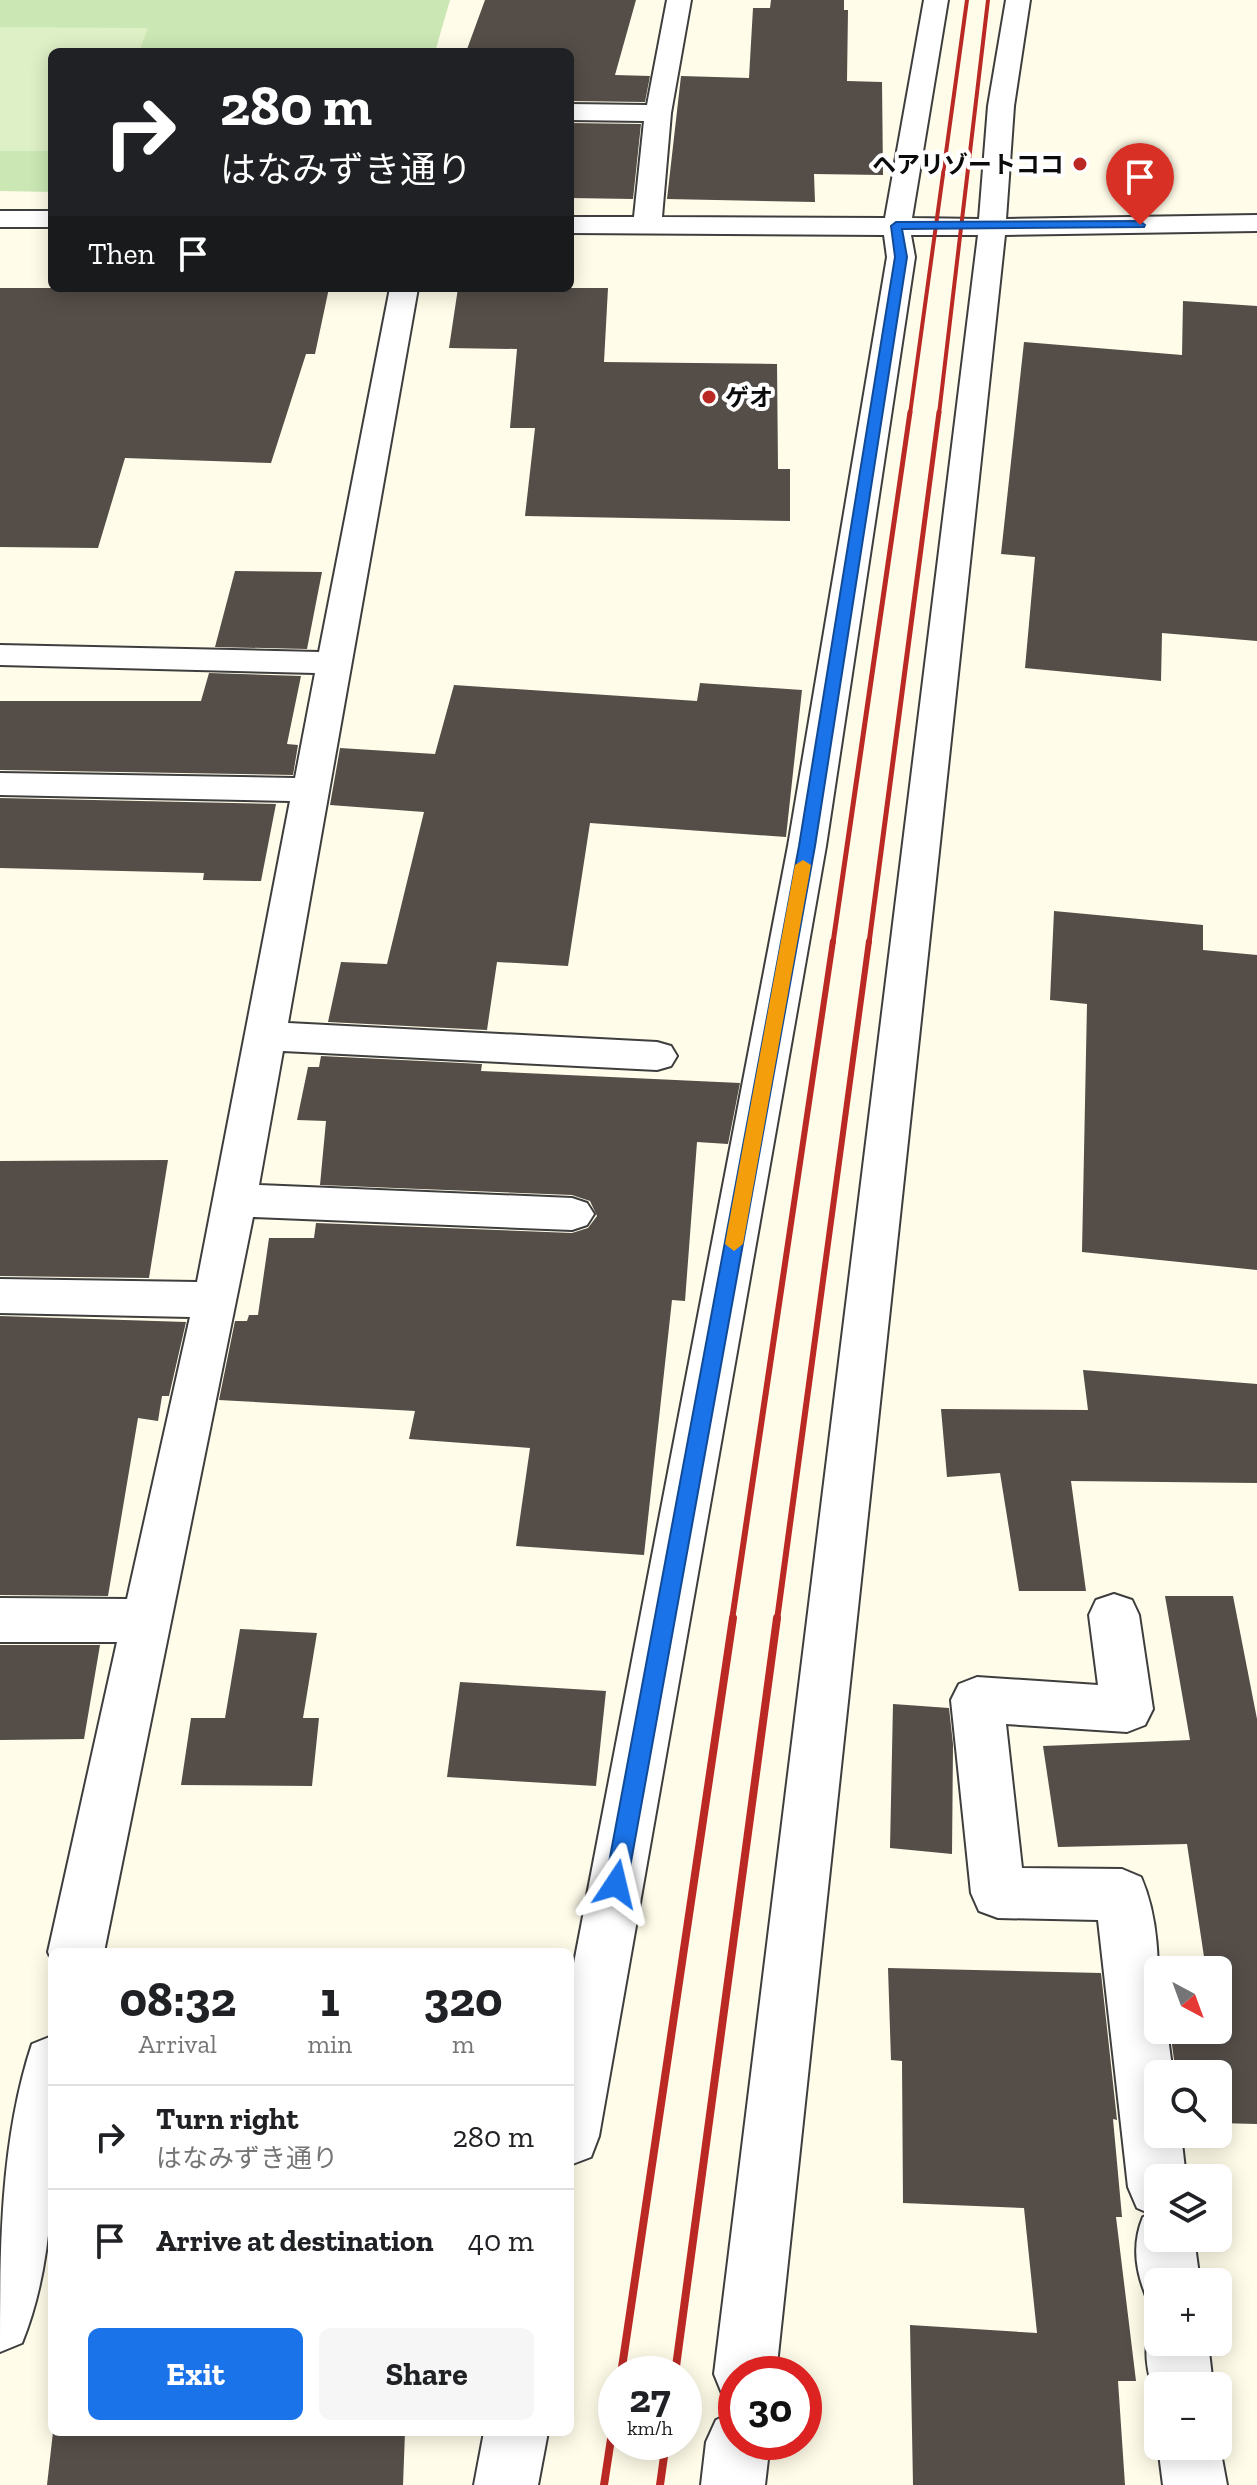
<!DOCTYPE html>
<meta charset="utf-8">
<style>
:root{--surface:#fff;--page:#f6f6f6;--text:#202124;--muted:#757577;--line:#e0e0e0;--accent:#1a73e8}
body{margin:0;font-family:"Zilla Slab","Noto Sans JP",serif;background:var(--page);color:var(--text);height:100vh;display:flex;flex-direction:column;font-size:30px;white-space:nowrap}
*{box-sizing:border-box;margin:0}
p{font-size:26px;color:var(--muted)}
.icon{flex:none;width:44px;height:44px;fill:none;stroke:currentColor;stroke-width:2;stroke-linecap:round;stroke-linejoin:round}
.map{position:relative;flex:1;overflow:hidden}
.panel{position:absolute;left:48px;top:1948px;width:526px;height:488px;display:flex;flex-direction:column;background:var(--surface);border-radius:12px;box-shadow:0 4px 20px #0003}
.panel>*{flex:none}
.guide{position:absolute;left:48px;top:48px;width:526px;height:244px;border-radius:12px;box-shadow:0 4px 20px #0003;background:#202124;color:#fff;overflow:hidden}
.needle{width:52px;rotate:139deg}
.fabs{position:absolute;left:1144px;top:1956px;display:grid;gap:16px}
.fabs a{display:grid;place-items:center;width:88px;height:88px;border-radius:12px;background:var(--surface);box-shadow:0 4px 20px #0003;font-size:40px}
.speed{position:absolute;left:598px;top:2356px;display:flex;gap:16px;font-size:40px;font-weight:700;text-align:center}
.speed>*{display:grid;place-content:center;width:104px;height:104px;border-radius:50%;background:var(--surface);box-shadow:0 4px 20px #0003;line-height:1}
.speed small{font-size:20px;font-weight:400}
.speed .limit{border:12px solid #d22;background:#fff;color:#111}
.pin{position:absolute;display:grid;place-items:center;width:68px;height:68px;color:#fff;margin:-82px -34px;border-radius:50% 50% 50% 0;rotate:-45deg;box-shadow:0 0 8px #0007}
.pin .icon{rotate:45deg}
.me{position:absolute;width:88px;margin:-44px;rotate:10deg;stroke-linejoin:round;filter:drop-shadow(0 0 6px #0008)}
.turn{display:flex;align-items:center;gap:28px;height:168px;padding:0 40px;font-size:36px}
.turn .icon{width:104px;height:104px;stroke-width:2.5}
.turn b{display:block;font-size:56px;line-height:68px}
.then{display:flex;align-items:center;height:76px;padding:0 40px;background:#0003;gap:16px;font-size:30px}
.eta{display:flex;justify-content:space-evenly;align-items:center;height:136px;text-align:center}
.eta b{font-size:48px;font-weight:800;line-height:56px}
.action{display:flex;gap:16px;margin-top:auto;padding:16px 40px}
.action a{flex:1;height:92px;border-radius:12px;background:var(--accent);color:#fff;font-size:32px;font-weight:800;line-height:92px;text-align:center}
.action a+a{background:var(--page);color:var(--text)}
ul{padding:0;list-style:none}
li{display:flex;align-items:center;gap:24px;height:104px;padding:0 40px;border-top:2px solid var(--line)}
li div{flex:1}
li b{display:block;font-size:30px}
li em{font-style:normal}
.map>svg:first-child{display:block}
</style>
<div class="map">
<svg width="1257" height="2485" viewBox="0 0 1257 2485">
<rect width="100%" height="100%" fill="#fffce9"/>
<polygon fill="#cbe8b4" points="0,0 450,0 435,52 52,52 52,192 0,191"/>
<polygon fill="#def0c6" points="0,27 148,28 139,52 52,52 52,151 0,151"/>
<g fill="#544d48">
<polygon points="485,0 636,0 615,75 650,76 645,102 570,101 570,52 466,52"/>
<polygon points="771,0 844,0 844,10 848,10 847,81 882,82 883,175 814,174 815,202 667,199 681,76 749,78 753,8 770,8"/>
<polygon points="570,123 641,124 633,199 570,198"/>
<polygon points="0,288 329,288 315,354 306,354 271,463 125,458 98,548 0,547"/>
<polygon points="458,288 608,288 604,362 777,364 778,469 790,469 790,521 525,516 535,428 510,428 517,349 449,348"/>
<polygon points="1183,301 1257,306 1257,641 1162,633 1161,681 1025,668 1035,557 1001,554 1024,342 1182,355"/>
<polygon points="235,571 322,572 307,649 215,647"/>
<polygon points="209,673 301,676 287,744 298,745 293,775 0,770 0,701 201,701"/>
<polygon points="700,683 802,690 786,837 590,823 568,966 497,962 487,1030 328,1022 341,962 387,964 424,812 330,805 340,748 435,754 454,685 697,701"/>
<polygon points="0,798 276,804 261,881 203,880 204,873 0,868"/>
<polygon points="1054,911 1203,925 1203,950 1257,955 1257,1270 1082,1252 1087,1004 1050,1000"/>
<polygon points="321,1056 482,1064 481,1071 740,1083 728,1144 697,1142 685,1301 672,1300 644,1555 516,1546 530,1448 409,1439 415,1411 219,1400 235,1321 247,1321 249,1315 258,1315 269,1238 314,1238 316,1223 572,1233 588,1228 597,1216 590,1201 572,1195 320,1185 326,1121 297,1120 308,1067 319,1067"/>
<polygon points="168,1160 149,1278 0,1276 0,1161"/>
<polygon points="0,1316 186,1322 169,1396 162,1396 158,1421 138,1418 108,1596 0,1595"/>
<polygon points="1083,1370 1257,1384 1257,1483 1071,1481 1086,1591 1019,1591 1000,1473 947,1477 941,1409 1088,1410"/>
<polygon points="1165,1596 1233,1596 1257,1719 1257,2124 1218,2123 1218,2074 1176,2074 1170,2030 1218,2030 1218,1970 1201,1970 1206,1970 1187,1844 1058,1847 1043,1746 1190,1740"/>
<polygon points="240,1629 317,1633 303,1718 319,1718 312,1786 181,1785 191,1718 225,1718"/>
<polygon points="0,1645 100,1645 84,1739 0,1740"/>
<polygon points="460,1682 606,1691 596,1786 447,1777"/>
<polygon points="893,1704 949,1708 953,1744 952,1854 890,1848"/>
<polygon points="888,1968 1101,1973 1117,2120 1113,2119 1122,2217 1116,2217 1136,2381 1118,2381 1125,2485 913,2485 910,2325 1037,2333 1024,2208 903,2203 902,2061 891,2060"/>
<polygon points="53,2432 405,2432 403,2485 47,2485"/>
</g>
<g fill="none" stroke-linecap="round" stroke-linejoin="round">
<g stroke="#3e3e3e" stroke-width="4">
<g id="minor">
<polygon points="667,0 691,0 671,113 662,217 885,218 924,0 948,0 912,218 979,219 988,106 1006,0 1030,0 1014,106 1006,219 1257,215 1257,231 1005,235 776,2374 736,2374 736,2401 723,2396 714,2374 978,235 911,235 915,257 826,846 599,2136 591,2157 570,2165 570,1984 788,846 887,257 884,235 570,233 570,217 634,217 644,121 570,120 570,104 647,105"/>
<rect x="0" y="211" width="52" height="16"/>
<polygon points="390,288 418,288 288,1023 657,1042 671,1046 677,1056 671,1066 657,1070 283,1051 259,1185 572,1198 587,1203 594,1214 587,1225 572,1230 253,1217 104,1952 52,1952 52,1961 48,1952 117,1642 0,1642 0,1598 127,1599 190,1317 0,1313 0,1279 197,1282 290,801 0,795 0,773 295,778 315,673 0,665 0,645 319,652"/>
<path d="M1114 1594 1132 1600 1139 1615 1153 1709 1145 1725 1127 1732 1006 1724 1022 1868 1122 1869 1141 1877C1162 1925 1158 1980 1158 2030H1167L1173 2074H1158V2134H1181L1186 2178H1158V2238H1194L1200 2282H1158V2307L1149 2303C1136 2274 1131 2246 1143 2217L1151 2214 1137 2208 1128 2187 1098 1920 998 1918 979 1911 971 1893 951 1700 959 1684 977 1677 1098 1685 1089 1615 1096 1600Z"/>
<path d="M52 2036C52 2137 61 2247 22 2343L0 2352C0 2249 0 2141 32 2044Z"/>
<path d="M1158 2319V2342H1208L1213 2386H1158V2403C1148 2379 1138 2340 1158 2319Z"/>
<polygon points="736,2411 736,2442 770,2442 765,2485 701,2485 706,2442 716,2420"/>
<polygon points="484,2432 548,2432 538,2485 474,2485"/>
<polygon points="1218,2437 1227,2485 1163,2485 1158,2446 1218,2446"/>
</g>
</g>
<use href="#minor" fill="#fff" fill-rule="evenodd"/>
<g stroke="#bb2924" stroke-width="4">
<polyline points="910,414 967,0"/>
<polyline points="939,414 988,0"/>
</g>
<g stroke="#bb2924" stroke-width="5">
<polyline points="833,943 910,412"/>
<polyline points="869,943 939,412"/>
</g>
<g stroke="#bb2924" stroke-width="6">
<polyline points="732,1620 833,941"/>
<polyline points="777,1620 869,941"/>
</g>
<g stroke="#bb2924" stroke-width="8">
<polyline points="621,2374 733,1618"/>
<polyline points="675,2374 777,1618"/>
<polyline points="604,2485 616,2406"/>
<polyline points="660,2485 666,2442"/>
</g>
</g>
<polygon fill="#1a73e8" stroke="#114b97" stroke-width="2" points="1140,221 1145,225 1144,227 902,229 907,257 815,846 627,1884 624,1891 616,1894 608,1891 605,1884 799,846 895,257 891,226 896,222"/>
<polygon fill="#f59e0b" points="803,860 811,865 743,1244 734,1251 725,1244 795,865"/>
<g fill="#bb2924" stroke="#fff" stroke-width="3">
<circle cx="1080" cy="164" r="8"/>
<circle cx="709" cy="397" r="8"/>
</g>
<g text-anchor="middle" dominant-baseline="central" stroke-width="8" stroke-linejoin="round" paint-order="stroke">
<g font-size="24" font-weight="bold" fill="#0b0b0b" stroke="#fff" text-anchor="end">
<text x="1064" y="164">ヘアリゾートココ</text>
<text x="725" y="397" text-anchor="start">ゲオ</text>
</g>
</g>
</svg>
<div class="fabs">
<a><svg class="needle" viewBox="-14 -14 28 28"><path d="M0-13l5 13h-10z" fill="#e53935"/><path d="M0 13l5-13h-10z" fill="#757577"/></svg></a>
<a><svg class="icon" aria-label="search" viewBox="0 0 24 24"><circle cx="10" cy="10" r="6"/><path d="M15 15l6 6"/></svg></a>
<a><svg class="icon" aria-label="layers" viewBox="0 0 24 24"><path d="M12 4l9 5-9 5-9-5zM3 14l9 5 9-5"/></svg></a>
<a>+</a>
<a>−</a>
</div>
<div class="speed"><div>27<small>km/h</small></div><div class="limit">30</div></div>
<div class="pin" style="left:1140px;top:225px;background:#d93025"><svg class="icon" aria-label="arrive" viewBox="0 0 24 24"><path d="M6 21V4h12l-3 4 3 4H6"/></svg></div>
<svg class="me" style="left:616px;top:1884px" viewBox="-20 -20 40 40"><path d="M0-17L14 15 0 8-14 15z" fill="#1a73e8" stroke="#fff" stroke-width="4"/></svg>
<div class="guide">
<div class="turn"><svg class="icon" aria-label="right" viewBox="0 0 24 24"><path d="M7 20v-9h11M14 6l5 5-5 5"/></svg><div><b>280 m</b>はなみずき通り</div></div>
<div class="then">Then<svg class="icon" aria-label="arrive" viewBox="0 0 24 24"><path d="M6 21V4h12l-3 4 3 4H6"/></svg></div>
</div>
<section class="panel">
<div class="eta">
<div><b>08:32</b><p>Arrival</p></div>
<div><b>1</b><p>min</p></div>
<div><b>320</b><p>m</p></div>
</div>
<ul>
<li><svg class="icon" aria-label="right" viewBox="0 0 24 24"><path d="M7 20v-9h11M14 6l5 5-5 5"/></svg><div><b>Turn right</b><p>はなみずき通り</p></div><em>280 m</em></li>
<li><svg class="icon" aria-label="arrive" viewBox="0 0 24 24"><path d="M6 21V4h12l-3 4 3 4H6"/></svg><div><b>Arrive at destination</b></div><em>40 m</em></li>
</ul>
<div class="action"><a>Exit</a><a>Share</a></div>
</section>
</div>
